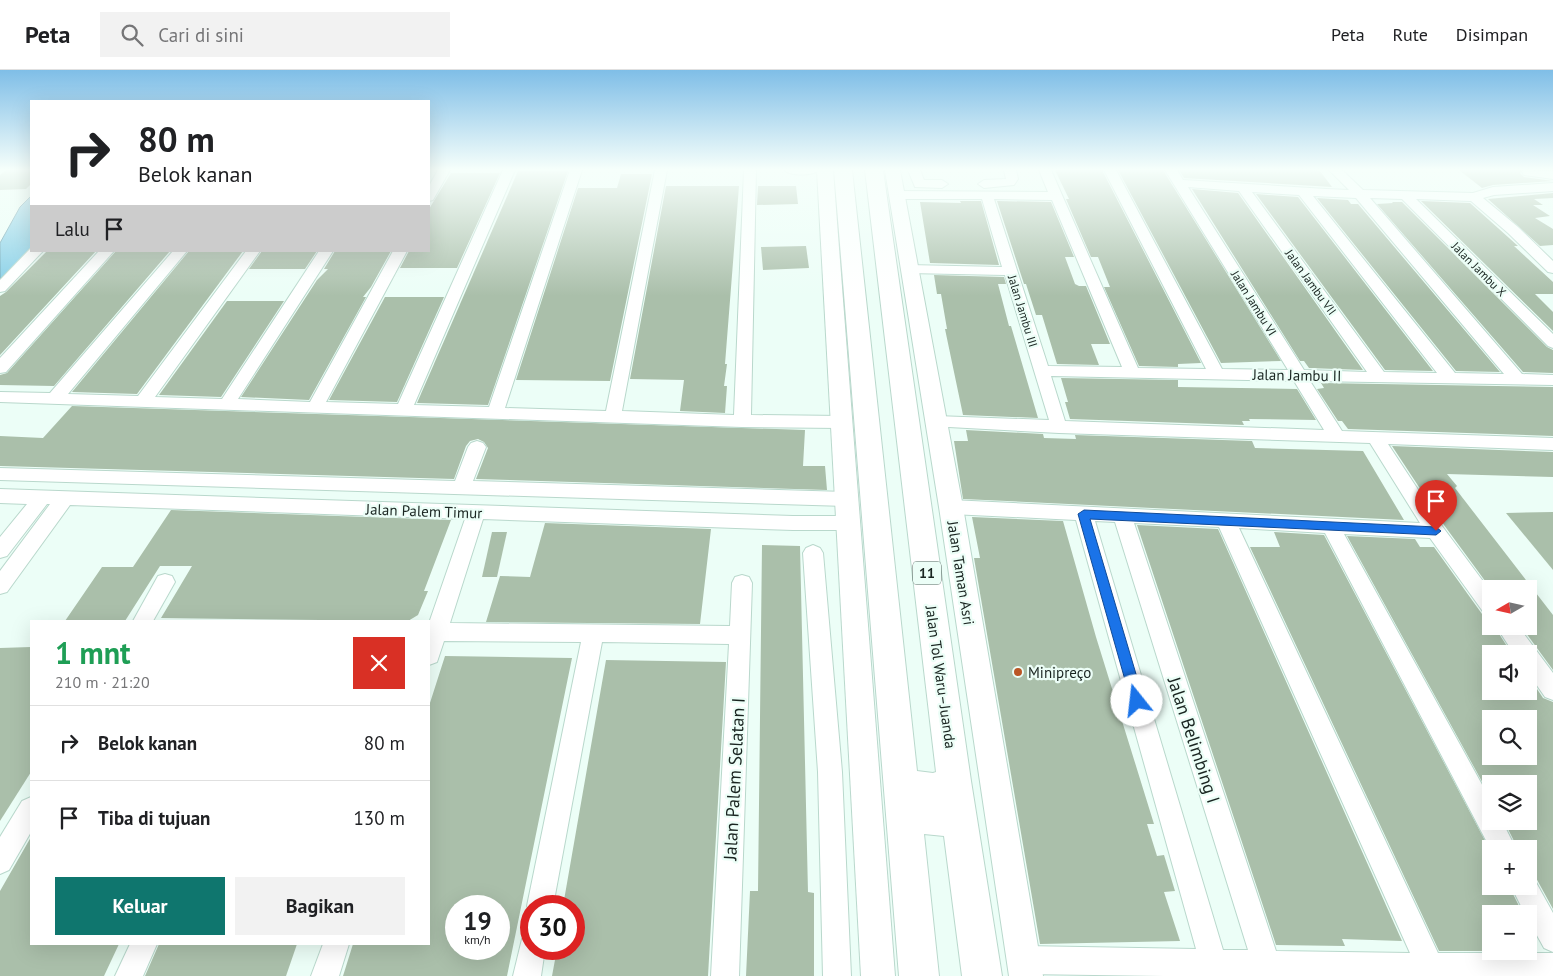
<!DOCTYPE html>
<html lang="id">
<meta charset="utf-8">
<style>
:root{--surface:#fff;--page:#f2f2f2;--text:#202124;--muted:#757577;--line:#e0e0e0;--accent:#0f766e}
body{margin:0;font-family:"PT Sans",sans-serif;background:var(--page);color:var(--text);height:100vh;display:flex;flex-direction:column;font-size:19px;white-space:nowrap}
*{box-sizing:border-box;margin:0}
p{font-size:16px;color:var(--muted)}
.icon{flex:none;width:28px;height:28px;fill:none;stroke:currentColor;stroke-width:2;stroke-linecap:round;stroke-linejoin:round}
.map{position:relative;flex:1;overflow:hidden}
.panel{position:absolute;left:30px;top:550px;width:400px;height:325px;display:flex;flex-direction:column;background:var(--surface);border-radius:0px;box-shadow:0 5px 20px #0002}
.panel>*{flex:none}
.banner{position:absolute;left:30px;top:30px;width:400px;height:152px;border-radius:0px;box-shadow:0 5px 20px #0002;background:#fff;color:var(--text);overflow:hidden}
.needle{width:32px;rotate:261deg}
.fabs{position:absolute;left:1482px;top:510px;display:grid;gap:10px}
.fabs a{display:grid;place-items:center;width:55px;height:55px;border-radius:0px;background:var(--surface);box-shadow:0 5px 20px #0002;font-size:25px}
.speed{position:absolute;left:445px;top:825px;display:flex;gap:10px;font-size:25px;font-weight:700;text-align:center}
.speed>*{display:grid;place-content:center;width:65px;height:65px;border-radius:50%;background:var(--surface);box-shadow:0 5px 20px #0002;line-height:1}
.speed small{font-size:12px;font-weight:400}
.speed .limit{border:8px solid #d22;background:#fff;color:#111}
.pin{position:absolute;display:grid;place-items:center;width:42px;height:42px;color:#fff;margin:-51px -21px;border-radius:50% 50% 50% 0;rotate:-45deg;box-shadow:0 0 5px #0007}
.pin .icon{rotate:45deg}
.me{position:absolute;width:55px;margin:-28px;rotate:344deg;stroke-linejoin:round;filter:drop-shadow(0 0 4px #0008)}
.turn{display:flex;align-items:center;gap:18px;height:105px;padding:0 25px;font-size:22px}
.turn .icon{width:65px;height:65px;stroke-width:2.5}
.turn b{display:block;font-size:35px;line-height:42px}
.then{display:flex;align-items:center;height:48px;padding:0 25px;background:#0003;gap:10px;font-size:19px}
.round{display:grid;place-items:center;flex:none;width:52px;height:52px;border-radius:0px;background:var(--page)}
.overview{display:flex;align-items:center;justify-content:space-between;height:85px;padding:0 25px}
h1{font-size:30px;font-weight:800;line-height:38px;color:#1e9e55}
.action{display:flex;gap:10px;margin-top:auto;padding:10px 25px}
.action a{flex:1;height:58px;border-radius:0px;background:var(--accent);color:#fff;font-size:20px;font-weight:800;line-height:58px;text-align:center}
.action a+a{background:var(--page);color:var(--text)}
ul{padding:0;list-style:none}
li{display:flex;align-items:center;gap:15px;height:75px;padding:0 25px;border-top:1px solid var(--line)}
li div{flex:1}
li b{display:block;font-size:19px}
li em{font-style:normal}
header{display:flex;align-items:center;gap:30px;box-sizing:border-box;height:70px;padding:0 25px;background:var(--surface);border-bottom:1px solid var(--line)}
header strong{font-size:24px}
nav{display:flex;gap:28px;margin-inline-start:auto;font-size:18px}
.search{width:350px;height:45px;background:var(--page);display:flex;align-items:center;gap:12px;box-sizing:border-box;padding:0 18px;border-radius:0px;color:var(--muted);font-size:19px}
.map>svg:first-child{display:block}
</style>
<header>
<strong>Peta</strong>
<div class="search"><svg class="icon" aria-label="search" viewBox="0 0 24 24"><circle cx="10" cy="10" r="6"/><path d="M15 15l6 6"/></svg>Cari di sini</div>
<nav><a>Peta</a><a>Rute</a><a>Disimpan</a></nav>
</header>
<div class="map">
<svg width="1553" height="906" viewBox="0 0 1553 906">
<rect width="100%" height="100%" fill="#ecfef7"/>
<polygon fill="#82cde6" stroke="#639bab" points="31,126 31,180 0,209 0,173 20,137"/>
<g fill="#aabfaa" fill-rule="evenodd">
<polygon points="6,100 31,100 31,114 26,119 0,120 0,105"/>
<polygon points="1055,100 1102,100 1201,293 1178,294 1178,297 1139,296 1104,217 1110,217 1098,187 1091,187 1066,129 1069,129"/>
<polygon points="1118,100 1163,100 1281,291 1221,293"/>
<polygon points="1179,100 1312,100 1320,101 1332,117 1184,108"/>
<polygon points="1459,100 1522,100 1520,103 1524,107 1553,111 1493,115 1482,118"/>
<polygon points="518,101 568,101 488,335 417,333"/>
<polygon points="451,103 500,103 457,198 400,198 409,181 429,181 429,139"/>
<polygon points="621,104 652,104 610,311 516,310 578,118 617,118"/>
<polygon points="666,116 739,116 725,294 727,294 724,316 727,316 725,343 680,341 684,310 630,309"/>
<polygon points="758,116 796,116 798,134 757,135"/>
<polygon points="1192,119 1238,123 1363,300 1309,298 1304,291 1300,291"/>
<polygon points="1553,123 1553,128 1534,129 1543,135 1533,135 1550,146 1535,148 1553,159 1553,175 1540,176 1488,129"/>
<polygon points="1256,124 1298,127 1433,301 1385,300"/>
<polygon points="1317,128 1348,130 1351,134 1358,134 1500,302 1456,301"/>
<polygon points="960,131 981,131 999,195 930,193 920,132 961,133"/>
<polygon points="997,131 1051,132 1074,187 1065,187 1075,214 1079,216 1086,216 1110,274 1091,274 1099,295 1057,294 1042,245 1036,245 1026,214 1024,214"/>
<polygon points="1421,131 1470,133 1518,176 1514,176 1553,212 1553,224 1535,224 1553,242 1553,261"/>
<polygon points="1392,132 1402,132 1547,277 1553,280 1553,303 1523,302 1377,134 1393,133"/>
<polygon points="806,176 809,198 763,200 761,177"/>
<polygon points="47,181 96,181 0,285 0,226 6,222"/>
<polygon points="116,181 170,181 54,316 0,315 0,305 7,303"/>
<polygon points="189,181 243,181 137,324 72,322"/>
<polygon points="262,181 317,181 305,199 249,199"/>
<polygon points="335,181 391,181 371,217 363,227 366,227 309,330 241,327 317,210 328,199 324,199"/>
<polygon points="934,205 1004,207 1006,214 998,214 1009,256 1011,256 1038,348 963,345 945,259 947,259 941,224 937,224"/>
<polygon points="385,227 444,227 397,332 329,330"/>
<polygon points="227,231 284,231 221,327 159,325"/>
<polygon points="1061,308 1178,310 1178,317 1297,319 1316,350 1249,349 1250,351 1242,351 1244,355 1070,349 1065,332 1068,332"/>
<polygon points="1321,313 1553,317 1553,366 1348,359 1342,351 1338,351 1317,319 1324,318"/>
<polygon points="72,336 805,360 803,396 825,396 827,420 476,409 488,378 484,372 478,369 470,371 466,376 454,409 0,396 0,366 43,368"/>
<polygon points="966,360 1043,364 1044,368 1076,369 1075,365 1252,371 1255,378 1363,381 1404,450 963,429 954,371 968,371"/>
<polygon points="1392,376 1553,382 1553,407 1447,404 1457,416 1455,418 1553,545 1553,600 1521,556 1529,556 1529,519 1491,519 1444,455"/>
<polygon points="171,440 451,450 424,521 428,521 418,545 408,551 161,548 192,496 160,496 125,551 65,551 102,497 133,497"/>
<polygon points="1553,442 1553,500 1506,443"/>
<polygon points="972,447 1063,451 1096,567 1154,754 1147,754 1157,786 1164,785 1175,821 1164,822 1180,871 1040,874 974,488 980,488"/>
<polygon points="545,453 711,459 700,554 486,552 500,506 530,507"/>
<polygon points="1137,455 1218,459 1402,871 1342,869 1345,876 1276,875"/>
<polygon points="492,462 507,462 497,507 482,507"/>
<polygon points="1274,462 1324,465 1491,782 1491,816 1509,816 1523,844 1491,844 1491,881 1439,881 1250,477 1280,477"/>
<path d="M1347 466 1415 469 1420 477H1434L1482 544 1491 547V556H1494L1512 584H1491V621H1529V607L1543 628 1553 632V839L1535 806 1529 803V779H1518L1504 751H1529V714H1491V728ZM1491 649H1529V686H1491Z"/>
<polygon points="762,475 800,476 808,822 814,823 814,906 746,906 750,821 758,821"/>
<polygon points="31,577 31,702 0,751 0,578"/>
<path d="M445 586 572 588 507 906H343L353 874H429V636ZM456 836H499V879H456Z"/>
<polygon points="606,590 726,592 708,906 552,906 557,879 574,879 574,836 563,836"/>
<polygon points="31,767 31,874 119,874 104,906 0,906 0,821"/>
<polygon points="159,874 297,874 286,906 145,906"/>
</g>
<g fill="none" stroke-linecap="round" stroke-linejoin="round">
<g stroke="#b9d8cc" stroke-width="2">
<g id="minor">
<polygon points="438,100 450,100 433,130 429,131 429,116"/>
<polygon points="503,100 515,100 414,335 489,337 570,100 582,100 505,338 606,341 655,100 667,100 622,341 734,345 744,100 756,100 751,345 841,346 847,348 849,352 847,356 841,358 742,357 0,332 0,322 50,323 173,181 187,181 68,324 138,326 246,181 260,181 155,327 222,329 319,181 333,181 238,329 310,332 393,181 407,181 326,332 398,334"/>
<path d="M784 100H819C813 106 790 106 784 100Z"/>
<polygon points="908,100 920,100 924,110 942,110 948,114 942,118 915,117"/>
<polygon points="1004,100 1016,100 1018,109 1014,115 984,118 978,114 984,110 1006,109"/>
<path d="M1039 100H1051L1138 298 1206 299 1104 100H1116L1222 299 1288 300 1165 100H1177L1183 110 1326 119 1349 120 1329 100H1342L1363 120 1473 123 1493 117 1553 113V121L1494 125 1483 128 1518 157 1553 191V203L1548 202 1508 163 1471 131 1416 129 1553 264V278L1548 276 1402 129 1370 128 1522 304 1553 305V315L1310 311 1342 361 1553 368V380L1388 374 1442 456 1491 522V545L1484 543 1430 468 1344 464 1491 731V751H1502L1516 779H1491V780L1325 463 1239 458 1438 883H1553V906H1164L1024 904 1014 900 1010 890 1014 880 1024 876 1196 879 1076 450 951 444 944 442 942 437 944 432 951 430 1420 453 1370 373 1059 363 930 356 928 352 930 348 936 346 1049 350 1005 205 908 203 901 199 908 195 1002 197 982 129H896L890 125 896 121 1048 122ZM1188 117 1239 121 1367 302 1304 300ZM1252 122 1299 125 1437 303 1384 302ZM1313 126 1356 128 1504 304 1455 303ZM994 129 1052 130 1122 297 1048 296ZM1051 306 1294 311 1324 360 1065 351ZM1095 451 1115 452 1248 880H1223ZM1134 453 1219 457 1410 883 1276 881Z"/>
<polygon points="1524,100 1553,101 1553,109 1524,105 1522,102"/>
<polygon points="31,178 31,181 43,181 5,221 0,222 0,210"/>
<polygon points="99,181 114,181 6,302 0,303 0,288"/>
<polygon points="477,371 483,373 486,377 473,411 846,422 852,424 855,429 852,434 846,436 0,410 0,398 455,411 468,377 471,373"/>
<polygon points="0,419 793,446 849,446 856,448 858,453 856,458 849,460 793,460 483,449 450,553 730,556 732,513 735,507 742,505 749,507 752,513 739,906 711,906 729,574 602,572 553,836 531,836 531,845 527,836 581,572 444,571 437,592 429,595 429,553 465,449 70,435 7,522 0,524 0,501 50,434 47,434 7,486 0,488 0,467 27,434 0,433"/>
<polygon points="813,475 820,478 823,483 842,702 851,906 823,906 818,702 803,483 806,478"/>
<polygon points="165,504 172,506 175,512 153,551 133,551 158,506"/>
<polygon points="1496,556 1518,556 1553,603 1553,630 1545,627 1529,604 1529,584 1514,584"/>
<polygon points="31,727 31,762 9,800 0,804 0,767 22,731"/>
<polygon points="1529,805 1533,807 1553,843 1553,882 1544,878 1529,851 1529,844 1525,844 1511,816 1529,816"/>
<polygon points="531,866 531,879 545,879 541,906 513,906 522,869"/>
<polygon points="130,874 157,874 143,906 115,906"/>
<polygon points="323,874 349,874 339,906 311,906"/>
</g>
</g>
<g stroke="#b9d8cc" stroke-width="2">
<g id="major">
<polygon points="817,100 833,100 895,906 861,906"/>
<polygon points="885,100 900,100 963,437 1043,906 1009,906 939,437"/>
</g>
</g>
<g stroke="#b9d8cc" stroke-width="2">
<polygon id="highway" points="834,100 852,100 917,701 933,703 936,702 865,100 883,100 971,711 1002,906 962,906 944,766 924,764 939,906 899,906"/>
</g>
<use href="#minor" fill="#fff" fill-rule="evenodd"/>
<use href="#major" fill="#fff" fill-rule="evenodd"/>
<use href="#highway" fill="#fff" fill-rule="evenodd"/>
</g>
<linearGradient id="sky" x2="0" y2="1"><stop stop-color="#7fbee7"/><stop offset="0.44" stop-color="#f6fffb"/><stop offset="1" stop-color="#f6fffb" stop-opacity="0"/></linearGradient>
<rect width="1553" height="226" fill="url(#sky)"/>
<polygon fill="#1a73e8" stroke="#114b97" points="1084,440 1436,457 1441,461 1436,465 1090,449 1144,631 1142,635 1137,637 1133,635 1131,631 1078,444"/>
<circle fill="#bb5626" stroke="#ecfef7" stroke-width="2" cx="1018" cy="602" r="5"/>
<g text-anchor="middle" dominant-baseline="central" stroke-width="4.5" stroke-linejoin="round" paint-order="stroke">
<g font-size="12" fill="#1a2521" stroke="#ecfef7">
<text transform="translate(1479 199) rotate(45)">Jalan Jambu X</text>
<text transform="translate(1311 212) rotate(54)">Jalan Jambu VII</text>
<text transform="translate(1254 233) rotate(58)">Jalan Jambu VI</text>
<text transform="translate(1023 241) rotate(73)">Jalan Jambu III</text>
</g>
<rect fill="#ecfef7" stroke="#596661" stroke-width="1" x="913" y="491.5" width="28" height="23" rx="4"/>
<g font-size="14" font-weight="bold" fill="#1a2521">
<text x="927" y="503">11</text>
</g>
<g font-size="15" fill="#1a2521" stroke="#ecfef7">
<text transform="translate(1297 305) rotate(1)">Jalan Jambu II</text>
<text transform="translate(424 441) rotate(2)">Jalan Palem Timur</text>
<text transform="translate(961 503) rotate(81)">Jalan Taman Asri</text>
<text transform="translate(941 607) rotate(82)">Jalan Tol Waru–Juanda</text>
</g>
<g font-size="15" fill="#1a2521" stroke="#ecfef7" text-anchor="start">
<text x="1028" y="602">Minipreço</text>
</g>
<g font-size="18" fill="#1a2521" stroke="#ecfef7">
<text transform="translate(1194 670) rotate(72)">Jalan Belimbing I</text>
<text transform="translate(734 709) rotate(-87)">Jalan Palem Selatan I</text>
</g>
</g>
</svg>
<div class="fabs">
<a><svg class="needle" viewBox="-14 -14 28 28"><path d="M0-13l5 13h-10z" fill="#e53935"/><path d="M0 13l5-13h-10z" fill="#757577"/></svg></a>
<a><svg class="icon" aria-label="sound" viewBox="0 0 24 24"><path d="M4 9h4l5-4v14l-5-4H4zM17 9q2 3 0 6"/></svg></a>
<a><svg class="icon" aria-label="search" viewBox="0 0 24 24"><circle cx="10" cy="10" r="6"/><path d="M15 15l6 6"/></svg></a>
<a><svg class="icon" aria-label="layers" viewBox="0 0 24 24"><path d="M12 4l9 5-9 5-9-5zM3 14l9 5 9-5"/></svg></a>
<a>+</a>
<a>−</a>
</div>
<div class="speed"><div>19<small>km/h</small></div><div class="limit">30</div></div>
<div class="pin" style="left:1436px;top:461px;background:#d93025"><svg class="icon" aria-label="arrive" viewBox="0 0 24 24"><path d="M6 21V4h12l-3 4 3 4H6"/></svg></div>
<svg class="me" style="left:1137px;top:631px" viewBox="-20 -20 40 40"><circle r="19" fill="#fff"/><path d="M0-13L10 11 0 6-10 11z" fill="#1a73e8"/></svg>
<div class="banner">
<div class="turn"><svg class="icon" aria-label="right" viewBox="0 0 24 24"><path d="M7 20v-9h11M14 6l5 5-5 5"/></svg><div><b>80 m</b>Belok kanan</div></div>
<div class="then">Lalu<svg class="icon" aria-label="arrive" viewBox="0 0 24 24"><path d="M6 21V4h12l-3 4 3 4H6"/></svg></div>
</div>
<section class="panel">
<div class="overview"><div><h1>1 mnt</h1><p>210 m · 21:20</p></div><a class="round" style="background:#d93025;color:#fff"><svg class="icon" aria-label="close" viewBox="0 0 24 24"><path d="M6 6l12 12M18 6L6 18"/></svg></a></div>
<ul>
<li><svg class="icon" aria-label="right" viewBox="0 0 24 24"><path d="M7 20v-9h11M14 6l5 5-5 5"/></svg><div><b>Belok kanan</b></div><em>80 m</em></li>
<li><svg class="icon" aria-label="arrive" viewBox="0 0 24 24"><path d="M6 21V4h12l-3 4 3 4H6"/></svg><div><b>Tiba di tujuan</b></div><em>130 m</em></li>
</ul>
<div class="action"><a>Keluar</a><a>Bagikan</a></div>
</section>
</div>
